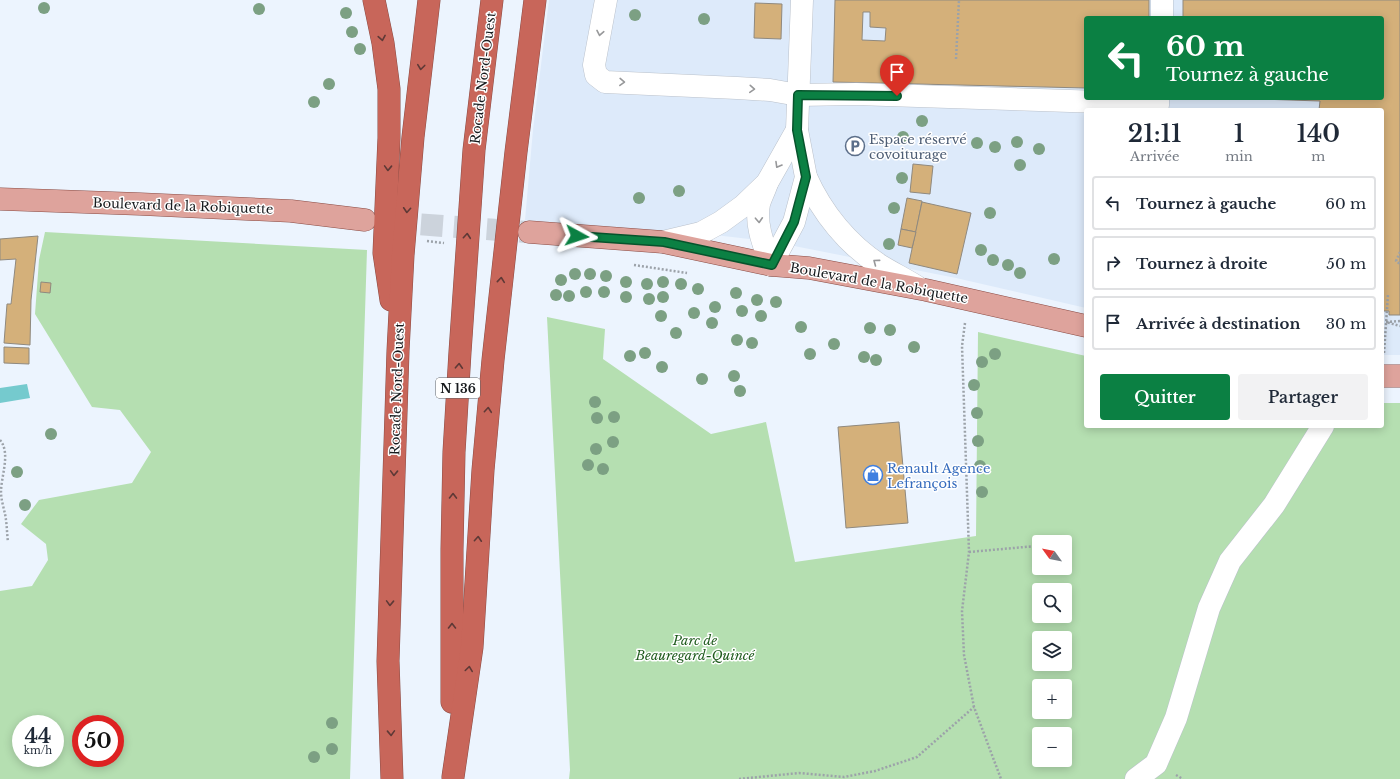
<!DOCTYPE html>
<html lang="fr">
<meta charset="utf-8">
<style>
:root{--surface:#fff;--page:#f2f2f3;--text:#1f2937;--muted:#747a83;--line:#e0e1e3;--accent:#0b8043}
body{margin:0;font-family:"Libre Baskerville",serif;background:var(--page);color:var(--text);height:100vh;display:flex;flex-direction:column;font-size:15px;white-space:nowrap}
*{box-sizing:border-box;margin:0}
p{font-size:13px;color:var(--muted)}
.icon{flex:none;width:22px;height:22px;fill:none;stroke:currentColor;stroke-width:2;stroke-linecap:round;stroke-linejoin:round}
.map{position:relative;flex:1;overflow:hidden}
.details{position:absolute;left:1084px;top:108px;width:300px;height:320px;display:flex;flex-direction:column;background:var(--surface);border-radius:4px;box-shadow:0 2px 10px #0003}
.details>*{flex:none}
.guide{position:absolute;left:1084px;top:16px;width:300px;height:84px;border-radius:4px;box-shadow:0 2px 10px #0003;background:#0b8043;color:#fff;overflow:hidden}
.needle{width:26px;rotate:303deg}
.controls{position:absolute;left:1032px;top:535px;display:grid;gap:8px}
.controls a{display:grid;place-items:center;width:40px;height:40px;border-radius:4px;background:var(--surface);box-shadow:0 2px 10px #0003;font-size:20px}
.speed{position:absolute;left:12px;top:715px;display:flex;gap:8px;font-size:20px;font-weight:700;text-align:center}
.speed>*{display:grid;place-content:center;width:52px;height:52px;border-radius:50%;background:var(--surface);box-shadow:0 2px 10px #0003;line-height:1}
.speed small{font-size:10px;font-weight:400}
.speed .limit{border:6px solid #d22;background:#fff;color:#111}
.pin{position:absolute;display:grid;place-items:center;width:34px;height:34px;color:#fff;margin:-41px -17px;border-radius:50% 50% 50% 0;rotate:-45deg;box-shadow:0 0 4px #0007}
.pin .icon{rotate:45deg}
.me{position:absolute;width:44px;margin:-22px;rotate:95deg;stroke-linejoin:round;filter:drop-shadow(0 0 3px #0008)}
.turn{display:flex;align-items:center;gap:14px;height:84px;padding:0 16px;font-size:18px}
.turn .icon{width:52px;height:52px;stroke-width:2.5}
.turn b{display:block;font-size:28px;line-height:34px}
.eta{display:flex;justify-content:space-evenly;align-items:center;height:68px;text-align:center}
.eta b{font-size:24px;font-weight:600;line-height:28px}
.action{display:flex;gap:8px;margin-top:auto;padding:8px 16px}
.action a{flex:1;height:46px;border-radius:4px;background:var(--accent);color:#fff;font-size:16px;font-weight:600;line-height:46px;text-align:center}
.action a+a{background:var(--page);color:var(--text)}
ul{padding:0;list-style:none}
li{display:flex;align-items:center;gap:12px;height:54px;margin:0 8px 6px;padding:0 8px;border:2px solid var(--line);border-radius:4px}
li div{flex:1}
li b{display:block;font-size:15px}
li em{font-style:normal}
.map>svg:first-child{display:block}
</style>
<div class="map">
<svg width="1400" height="779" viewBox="0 0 1400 779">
<rect width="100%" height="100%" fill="#ecf4fe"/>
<path fill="#ddeafa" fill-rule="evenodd" d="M549 0H1400V355H1382V110H1086V308L956 278 774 242 715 235 525 220 533 130ZM1086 18H1382V98H1086Z"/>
<g fill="#b5dfb1" fill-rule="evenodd">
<path d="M45 232 367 250 350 779H0V591L32 586 48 560 46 544 21 524 39 500 132 483 151 452 120 410 92 407 35 314 39 260ZM21 724H55V758H21ZM81 724H115V758H81Z"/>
<path d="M547 317 605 329 603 359 711 434 766 422 795 562 976 536 978 332 1086 356V426H1382V403H1400V779H569L570 770ZM1039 542H1065V568H1039ZM1039 590H1065V616H1039ZM1039 638H1065V664H1039ZM1039 686H1065V712H1039ZM1039 734H1065V760H1039Z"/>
</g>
<polygon fill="#75cace" points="27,384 30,398 0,403 0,388"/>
<g fill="#d4b07a" stroke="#8f897f" fill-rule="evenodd">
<path d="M835 0H1149V18H1086V88L833 82ZM863 12H870V27L886 28 885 41 862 40Z"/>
<polygon points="1183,0 1400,0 1400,315 1389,315 1389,311 1382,311 1382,110 1319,110 1320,101 1229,98 1382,98 1382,18 1183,18"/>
<polygon points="755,3 782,4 781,39 754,38"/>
<polygon points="913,164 933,166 930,194 910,192"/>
<polygon points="907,198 922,201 916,232 901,229"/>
<polygon points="922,202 971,213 957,274 909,263"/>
<polygon points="901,229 916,232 912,248 898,245"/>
<polygon points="38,236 31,300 30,345 4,343 7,304 11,304 16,259 0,260 0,239"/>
<polygon points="41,282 51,283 50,293 40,292"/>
<polygon points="4,347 29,348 29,364 4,363"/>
<polygon points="899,422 908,523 846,528 838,427"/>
<polygon points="1050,541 1050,542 1039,542 1039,553 1036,553 1036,542"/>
</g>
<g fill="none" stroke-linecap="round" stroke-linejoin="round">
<polyline stroke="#ccd3dc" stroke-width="22" stroke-dasharray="22 11" stroke-linecap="butt" points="388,222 527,232"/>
<g stroke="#bac1cb" stroke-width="23">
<g id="minor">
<polyline points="606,0 594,65 596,75 605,82 737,88 770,90 798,95 856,94 1101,102 1158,105 1158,98"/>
<polyline points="1162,18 1162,0"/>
<path d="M806 177C822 213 848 245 881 266 894 274 907 280 919 288"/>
<path d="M767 183C765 190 761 197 759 204 755 225 764 246 771 265"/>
<polyline points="663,242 701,233 721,222 743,206 767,183 797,130"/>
<polyline points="771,265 794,222 806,177 797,130 802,0"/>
<polyline points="1136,779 1156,764 1176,718 1209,608 1230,561 1274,505 1323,426"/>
</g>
</g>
<g stroke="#8a4c45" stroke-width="23">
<g id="major">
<polyline points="0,199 140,204 291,211 365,220"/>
<polyline points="529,232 663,242 771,265 809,268 926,290 1086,326"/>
<polyline points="1382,376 1400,376"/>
</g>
</g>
<g stroke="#8a4c45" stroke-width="23">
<g id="highway">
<polyline points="374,0 383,43 389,89 389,138 384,253 391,300"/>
<polyline points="452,702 452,549 454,452 460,352 474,150 492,0"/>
<polyline points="453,777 472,647 483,470 493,360 516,152 535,0"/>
<polyline points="392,779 388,661 398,351 403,255 413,137 429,0"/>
</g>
</g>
<g stroke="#9ca2a9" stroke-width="2.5" stroke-dasharray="2 2" stroke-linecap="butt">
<polyline points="956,59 959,0"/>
<polyline points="427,241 444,243"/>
<polyline points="1400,252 1396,261 1400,264"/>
<polyline points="634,265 687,273"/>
<polyline points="1400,321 1386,322 1400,326"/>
<polyline points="965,323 962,346 969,552 962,611 964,655 974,707 1001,779"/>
<polyline points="1384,353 1388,295"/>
<path d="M0 440C11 453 1 476 1 492 1 501 5 511 6 520 7 527 7 535 8 542"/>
<polyline points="969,552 1036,546"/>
<polyline points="1176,775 1183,779"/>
<polyline points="739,779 799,773 844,777 875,771 917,757 974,707"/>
</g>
<use href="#minor" stroke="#fff" stroke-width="22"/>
<use href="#major" stroke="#dea39c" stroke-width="22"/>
<use href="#highway" stroke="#c8665a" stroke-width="22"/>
</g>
<g fill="#7ca083">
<circle cx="44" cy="8" r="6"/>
<circle cx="259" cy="9" r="6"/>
<circle cx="346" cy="13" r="6"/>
<circle cx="635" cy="15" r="6"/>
<circle cx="704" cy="19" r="6"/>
<circle cx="352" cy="32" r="6"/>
<circle cx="360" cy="49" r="6"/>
<circle cx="329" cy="84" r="6"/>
<circle cx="314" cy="102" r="6"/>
<circle cx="922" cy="121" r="6"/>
<circle cx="903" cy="137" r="6"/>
<circle cx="1017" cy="142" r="6"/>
<circle cx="977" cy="143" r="6"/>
<circle cx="995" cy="147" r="6"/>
<circle cx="1039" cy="149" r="6"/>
<circle cx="1020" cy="165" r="6"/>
<circle cx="902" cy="178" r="6"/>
<circle cx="679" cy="191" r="6"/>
<circle cx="639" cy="198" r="6"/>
<circle cx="894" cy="208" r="6"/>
<circle cx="990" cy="213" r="6"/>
<circle cx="889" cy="244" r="6"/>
<circle cx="981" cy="250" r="6"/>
<circle cx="1054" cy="259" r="6"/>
<circle cx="993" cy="260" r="6"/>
<circle cx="1008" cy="265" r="6"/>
<circle cx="1020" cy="273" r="6"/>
<circle cx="575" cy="274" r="6"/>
<circle cx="590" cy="274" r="6"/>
<circle cx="606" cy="276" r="6"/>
<circle cx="561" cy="280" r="6"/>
<circle cx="626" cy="282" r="6"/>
<circle cx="663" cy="282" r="6"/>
<circle cx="647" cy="284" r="6"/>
<circle cx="681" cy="284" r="6"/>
<circle cx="698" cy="289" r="6"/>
<circle cx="586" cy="292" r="6"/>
<circle cx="604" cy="292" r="6"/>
<circle cx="736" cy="293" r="6"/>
<circle cx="556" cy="295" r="6"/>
<circle cx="569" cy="296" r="6"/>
<circle cx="626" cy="297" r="6"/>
<circle cx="663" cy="297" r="6"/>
<circle cx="649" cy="299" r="6"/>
<circle cx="757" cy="300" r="6"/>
<circle cx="776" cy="302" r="6"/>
<circle cx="715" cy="307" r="6"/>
<circle cx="742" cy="311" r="6"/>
<circle cx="694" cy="313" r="6"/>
<circle cx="661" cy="316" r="6"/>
<circle cx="761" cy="316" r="6"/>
<circle cx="712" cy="323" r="6"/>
<circle cx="801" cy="327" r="6"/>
<circle cx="870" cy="328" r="6"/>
<circle cx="890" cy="330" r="6"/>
<circle cx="676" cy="333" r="6"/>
<circle cx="737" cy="340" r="6"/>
<circle cx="752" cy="343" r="6"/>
<circle cx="834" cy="344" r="6"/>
<circle cx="914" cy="347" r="6"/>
<circle cx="645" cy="353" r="6"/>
<circle cx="810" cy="354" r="6"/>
<circle cx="995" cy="354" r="6"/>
<circle cx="630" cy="356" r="6"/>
<circle cx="864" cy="357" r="6"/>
<circle cx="876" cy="360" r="6"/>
<circle cx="982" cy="362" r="6"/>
<circle cx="662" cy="367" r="6"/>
<circle cx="734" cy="376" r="6"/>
<circle cx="702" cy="379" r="6"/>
<circle cx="974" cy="385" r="6"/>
<circle cx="740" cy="391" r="6"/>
<circle cx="595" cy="402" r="6"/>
<circle cx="977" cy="413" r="6"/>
<circle cx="614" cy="417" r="6"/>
<circle cx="597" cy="418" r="6"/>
<circle cx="51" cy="434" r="6"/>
<circle cx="978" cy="441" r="6"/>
<circle cx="613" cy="442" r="6"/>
<circle cx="596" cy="449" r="6"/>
<circle cx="588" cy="465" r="6"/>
<circle cx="980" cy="466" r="6"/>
<circle cx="603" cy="469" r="6"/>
<circle cx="17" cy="472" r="6"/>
<circle cx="982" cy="492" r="6"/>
<circle cx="25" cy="505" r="6"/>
<circle cx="332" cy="723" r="6"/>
<circle cx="332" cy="749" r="6"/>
<circle cx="314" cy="757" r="6"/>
</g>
<defs><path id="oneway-chevron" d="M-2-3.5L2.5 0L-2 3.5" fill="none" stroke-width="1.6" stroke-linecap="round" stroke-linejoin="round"/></defs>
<g stroke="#97989a">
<use href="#oneway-chevron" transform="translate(600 33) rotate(101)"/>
<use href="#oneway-chevron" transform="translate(622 82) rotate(2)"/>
<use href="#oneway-chevron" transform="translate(752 89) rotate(4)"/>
<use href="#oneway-chevron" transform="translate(778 165) rotate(120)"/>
<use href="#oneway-chevron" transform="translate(759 220) rotate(87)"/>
<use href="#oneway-chevron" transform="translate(876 262) rotate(-143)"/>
</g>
<g stroke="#5e3936">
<use href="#oneway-chevron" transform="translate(382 38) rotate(80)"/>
<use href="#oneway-chevron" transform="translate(421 67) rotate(97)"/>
<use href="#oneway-chevron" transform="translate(388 168) rotate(92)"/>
<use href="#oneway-chevron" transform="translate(407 210) rotate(94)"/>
<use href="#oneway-chevron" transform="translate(467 236) rotate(-85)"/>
<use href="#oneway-chevron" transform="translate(501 280) rotate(-84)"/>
<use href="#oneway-chevron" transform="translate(459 366) rotate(-87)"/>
<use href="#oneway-chevron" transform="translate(488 410) rotate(-85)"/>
<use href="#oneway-chevron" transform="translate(394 473) rotate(92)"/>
<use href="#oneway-chevron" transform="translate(453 496) rotate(-89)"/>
<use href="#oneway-chevron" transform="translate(478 539) rotate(-86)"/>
<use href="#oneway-chevron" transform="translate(390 603) rotate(92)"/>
<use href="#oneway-chevron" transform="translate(452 626) rotate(-90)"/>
<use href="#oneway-chevron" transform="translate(469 669) rotate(-82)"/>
<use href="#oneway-chevron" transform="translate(391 733) rotate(88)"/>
</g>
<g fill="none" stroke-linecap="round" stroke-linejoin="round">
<g stroke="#07532c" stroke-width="10">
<polyline id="route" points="577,236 664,242 772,265 794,222 806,177 797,130 798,95 897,96"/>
</g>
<use href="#route" stroke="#0b8043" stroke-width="7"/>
</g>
<defs>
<g id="parking-ring" transform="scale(1)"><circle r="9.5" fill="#fff" stroke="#5c6f8a" stroke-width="1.5"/><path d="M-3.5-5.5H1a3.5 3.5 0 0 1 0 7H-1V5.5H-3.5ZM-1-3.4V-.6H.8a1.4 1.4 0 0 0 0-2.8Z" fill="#5c6f8a"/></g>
<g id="shop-ring" transform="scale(1)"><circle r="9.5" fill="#fff" stroke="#3f7fe0" stroke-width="1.5"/><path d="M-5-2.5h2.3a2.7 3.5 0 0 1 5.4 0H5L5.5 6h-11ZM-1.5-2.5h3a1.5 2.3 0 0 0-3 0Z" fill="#3f7fe0"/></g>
</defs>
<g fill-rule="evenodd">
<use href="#parking-ring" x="855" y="146"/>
<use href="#shop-ring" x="873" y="475"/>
</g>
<g text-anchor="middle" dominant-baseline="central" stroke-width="3" stroke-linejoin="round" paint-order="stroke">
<rect fill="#fff" stroke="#5d5f62" stroke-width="1" x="436" y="378" width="44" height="20" rx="3"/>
<g font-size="12" font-weight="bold" fill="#181b1e">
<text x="458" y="388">N 136</text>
</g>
<g font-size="13" fill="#181b1e" stroke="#fff">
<text transform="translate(483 78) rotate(-83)">Rocade Nord-Ouest</text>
<text transform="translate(183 206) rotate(2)">Boulevard de la Robiquette</text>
<text transform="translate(879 283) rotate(10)">Boulevard de la Robiquette</text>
<text transform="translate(397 389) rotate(-88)">Rocade Nord-Ouest</text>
</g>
<g font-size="13" fill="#4e5e75" stroke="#fff" text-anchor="start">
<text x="869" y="139">Espace réservé<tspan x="869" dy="15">covoiturage</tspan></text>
</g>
<g font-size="13" fill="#366cbe" stroke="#fff" text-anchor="start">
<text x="887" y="468">Renault Agence<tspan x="887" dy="15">Lefrançois</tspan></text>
</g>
<g font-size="13" font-style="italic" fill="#205c1e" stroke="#fff">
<text x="695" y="640">Parc de<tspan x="695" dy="15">Beauregard-Quincé</tspan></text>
</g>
</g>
</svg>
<div class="controls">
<a><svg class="needle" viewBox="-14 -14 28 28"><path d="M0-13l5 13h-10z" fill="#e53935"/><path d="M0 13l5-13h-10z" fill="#747a83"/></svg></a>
<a><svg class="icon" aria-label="search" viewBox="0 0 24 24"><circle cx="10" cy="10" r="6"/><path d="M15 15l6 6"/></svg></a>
<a><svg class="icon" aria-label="layers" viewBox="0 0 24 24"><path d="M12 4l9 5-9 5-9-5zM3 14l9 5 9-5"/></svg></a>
<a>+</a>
<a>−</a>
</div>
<div class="speed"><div>44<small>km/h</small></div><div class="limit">50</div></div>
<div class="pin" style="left:897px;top:96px;background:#d93025"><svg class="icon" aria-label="arrive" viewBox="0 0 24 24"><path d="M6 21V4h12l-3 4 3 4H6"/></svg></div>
<svg class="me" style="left:577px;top:236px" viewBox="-20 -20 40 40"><path d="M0-17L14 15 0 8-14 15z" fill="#0b8043" stroke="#fff" stroke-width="4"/></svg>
<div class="guide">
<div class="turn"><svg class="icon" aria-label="left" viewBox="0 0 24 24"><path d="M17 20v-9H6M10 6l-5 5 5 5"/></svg><div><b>60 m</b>Tournez à gauche</div></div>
</div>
<section class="details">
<div class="eta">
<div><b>21:11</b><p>Arrivée</p></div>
<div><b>1</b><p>min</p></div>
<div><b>140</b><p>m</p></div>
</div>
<ul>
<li><svg class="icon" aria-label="left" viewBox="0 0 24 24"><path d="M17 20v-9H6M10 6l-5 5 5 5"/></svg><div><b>Tournez à gauche</b></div><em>60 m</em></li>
<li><svg class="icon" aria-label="right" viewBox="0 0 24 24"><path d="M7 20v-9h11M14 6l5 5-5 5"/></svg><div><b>Tournez à droite</b></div><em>50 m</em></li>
<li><svg class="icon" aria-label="arrive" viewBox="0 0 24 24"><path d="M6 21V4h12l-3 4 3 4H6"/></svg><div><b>Arrivée à destination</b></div><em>30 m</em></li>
</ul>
<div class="action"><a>Quitter</a><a>Partager</a></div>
</section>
</div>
